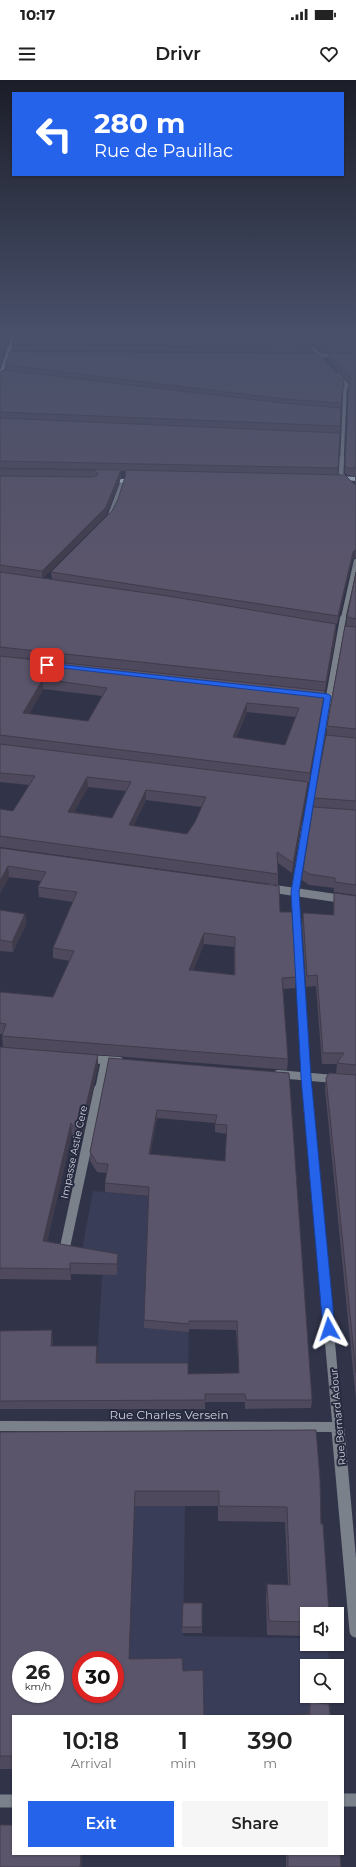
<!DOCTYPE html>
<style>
:root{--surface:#fff;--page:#f6f6f6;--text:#222;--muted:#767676;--accent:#2563eb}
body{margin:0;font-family:Montserrat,sans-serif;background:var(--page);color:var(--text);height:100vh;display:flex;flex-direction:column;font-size:15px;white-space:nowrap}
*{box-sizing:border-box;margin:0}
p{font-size:13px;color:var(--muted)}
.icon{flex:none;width:22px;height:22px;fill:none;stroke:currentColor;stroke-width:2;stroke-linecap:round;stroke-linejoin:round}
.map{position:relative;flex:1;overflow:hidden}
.details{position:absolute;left:12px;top:1635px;width:332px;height:140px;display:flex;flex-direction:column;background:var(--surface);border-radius:0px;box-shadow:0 1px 3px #0004}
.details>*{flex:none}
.hud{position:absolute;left:12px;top:12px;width:332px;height:84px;border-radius:0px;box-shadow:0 1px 3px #0004;background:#2563eb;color:#fff;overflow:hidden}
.buttons{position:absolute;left:300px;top:1527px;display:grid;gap:8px}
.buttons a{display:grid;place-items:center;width:44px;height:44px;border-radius:0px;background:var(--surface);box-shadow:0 1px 3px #0004;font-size:20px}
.speed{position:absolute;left:12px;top:1571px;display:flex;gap:8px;font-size:20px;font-weight:700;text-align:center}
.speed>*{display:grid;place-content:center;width:52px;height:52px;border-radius:50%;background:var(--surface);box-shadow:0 1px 3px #0004;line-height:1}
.speed small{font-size:10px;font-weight:400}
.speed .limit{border:6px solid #d22;background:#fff;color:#111}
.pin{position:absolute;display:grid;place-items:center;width:34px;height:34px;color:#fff;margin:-17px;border-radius:8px;box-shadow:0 2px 6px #0006}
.me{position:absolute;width:44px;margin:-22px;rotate:355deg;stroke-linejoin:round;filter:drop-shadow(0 0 3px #0008)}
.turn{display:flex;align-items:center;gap:14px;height:84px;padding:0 16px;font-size:18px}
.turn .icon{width:52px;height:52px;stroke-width:2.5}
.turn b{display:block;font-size:28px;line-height:34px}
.eta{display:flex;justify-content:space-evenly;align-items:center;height:68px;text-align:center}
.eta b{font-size:24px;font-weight:600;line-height:28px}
.action{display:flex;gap:8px;margin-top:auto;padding:8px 16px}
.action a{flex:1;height:46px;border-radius:0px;background:var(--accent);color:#fff;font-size:16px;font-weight:600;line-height:46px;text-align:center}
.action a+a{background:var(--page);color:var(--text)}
.status{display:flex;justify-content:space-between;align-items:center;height:28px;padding:0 20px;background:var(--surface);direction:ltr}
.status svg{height:11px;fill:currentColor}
header{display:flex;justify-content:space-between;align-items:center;height:52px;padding:0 16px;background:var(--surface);font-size:18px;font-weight:600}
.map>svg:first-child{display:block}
</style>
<div class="status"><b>10:17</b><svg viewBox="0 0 49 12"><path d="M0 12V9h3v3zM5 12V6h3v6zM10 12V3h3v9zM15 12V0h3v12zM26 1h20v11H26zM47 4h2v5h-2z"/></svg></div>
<header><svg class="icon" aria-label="menu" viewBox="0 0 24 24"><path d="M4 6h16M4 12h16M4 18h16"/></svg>Drivr<svg class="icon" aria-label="heart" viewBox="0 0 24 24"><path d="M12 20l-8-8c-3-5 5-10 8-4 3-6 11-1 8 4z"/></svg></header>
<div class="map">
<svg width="356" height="1787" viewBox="0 0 356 1787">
<rect width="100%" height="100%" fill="#313449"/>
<g fill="#393d58" fill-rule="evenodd">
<polygon points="93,1111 297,1131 189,1195 188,1329 94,1329 103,1182 81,1176"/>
<path d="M186 1366 183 1556 307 1558V1564H328L329 1586H307V1616H330L331 1636H13L0 1367ZM21 1580H55V1614H21ZM81 1580H115V1614H81Z"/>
</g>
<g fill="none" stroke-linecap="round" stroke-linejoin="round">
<g stroke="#7a818a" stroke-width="3.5">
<polyline points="299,252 322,278"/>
<polyline points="311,275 356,276"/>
<polyline points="337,294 347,305 345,310 342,378"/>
</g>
<g stroke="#7a818a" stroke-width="4.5">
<polyline points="342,377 341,394 356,409"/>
<polyline points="111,433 123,401"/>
<polyline points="343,539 356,481"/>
</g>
<polyline stroke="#7a818a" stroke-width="6" points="306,745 343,538"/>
<g stroke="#7a818a" stroke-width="8">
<polyline points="306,744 295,812 307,1010"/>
<polyline points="268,808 356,821"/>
<polyline points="88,979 119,981"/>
<polyline points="278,994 356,1001"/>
<polyline points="99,1010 105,980"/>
</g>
<g stroke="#7a818a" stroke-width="10">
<polyline points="307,1009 338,1351"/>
<polyline points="65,1167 99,1009"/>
<polyline points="0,1346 338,1347"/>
</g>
<g stroke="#7a818a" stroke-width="13">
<polyline points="338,1350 356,1551"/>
<polyline points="343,1720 356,1720"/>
<polyline points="0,1721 13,1721"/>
</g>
<polyline stroke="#a0abba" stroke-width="3.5" points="0,296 15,252"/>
<g fill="#beccdf" fill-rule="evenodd">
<polygon points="336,396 356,397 356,401 334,399 334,397"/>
<polygon points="106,399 138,399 141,401 138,403 104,402 103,401"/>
</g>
</g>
<g fill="#4e495c" fill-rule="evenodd">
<polygon points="0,252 12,252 6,270 3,270 3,276 0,286"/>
<polygon points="245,252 299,252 298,256"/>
<polygon points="302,252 356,252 356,404 355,402 355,396 348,395 345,393 349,303 328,279 328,273 322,272"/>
<polygon points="12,264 313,266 313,272 12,270"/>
<path d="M5 285 344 301 341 328 338 394 354 404H356V478L355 477 352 480 337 544 329 543 336 553 325 611H324V620L309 703H308L307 712 292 793 278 783V805L0 767V729L13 731 29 705 0 702V292L5 290ZM121 391H125V398L118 419 112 431 51 492 52 499 43 498 106 435 121 398ZM43 609 102 616 88 641 29 634ZM247 632 296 637 285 665 236 658ZM88 707 126 711 112 738 74 732ZM146 720 202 727 195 742 187 754 133 746Z"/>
<polygon points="356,492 356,815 334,812 334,808 309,805 302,800 303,790 314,727 314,718 327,655 327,646 346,546 347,537"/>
<path d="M0 768 280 832 296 897 295 908 283 909 288 979 287 990 3 967 2 956 3 954H0V912L53 917 70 881 53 878V868L73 822 39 817 38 807 41 801 9 797 0 813ZM204 864 234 867V895L193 891Z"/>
<polygon points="334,813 356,816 356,1320 325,1009 326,998 336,994 337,984 322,984 316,906 306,907 302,844 303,833 333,835"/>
<polygon points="0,830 25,834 26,844 13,872 0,871"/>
<polygon points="0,967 98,975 98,986 80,1066 72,1054 47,1161 118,1185 117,1195 71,1194 71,1200 0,1199"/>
<path d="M109 978 289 993 312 1320 311 1328 245 1329V1322H205V1329H0V1251L53 1259 52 1266 98 1274 97 1283 188 1294 239 1293 236 1250 189 1249V1252L144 1248V1240L149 1116 105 1112V1103L107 1093 97 1092 90 1081V1072ZM157 1038 215 1043V1052L227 1054 225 1081 150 1074Z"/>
<polygon points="316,1350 307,1534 307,1556 267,1555 266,1518 267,1504 288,1505 285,1442 218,1441 218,1426 135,1426 13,1636 13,1689 0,1689 0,1352"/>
<polygon points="183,1523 202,1523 202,1553 182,1553"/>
<polygon points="310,1622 330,1636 308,1634"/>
<polygon points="286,1774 340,1774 341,1787 286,1787"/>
</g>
<g fill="#403c4b">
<polygon points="9,252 12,252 6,270 5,263"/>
<polygon points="3,270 3,276 0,286 0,278"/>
<polygon points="121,390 121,398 106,435 42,499 42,491"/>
<polygon points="356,469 355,477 352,480 337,544 338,536 353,472"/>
<polygon points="336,544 336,553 325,611 326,602"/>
<polygon points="43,599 43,609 24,643 23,633"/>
<polygon points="325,611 324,620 309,703 310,693"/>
<polygon points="247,623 247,632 232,667 233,657"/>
<polygon points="87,697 88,707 69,742 68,732"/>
<polygon points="308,702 307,712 292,793 293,783"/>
<polygon points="146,710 146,720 129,755 129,745"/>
<polygon points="8,786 9,797 0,813 0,801"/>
<polygon points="25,834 26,844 13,872 12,862"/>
<polygon points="204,853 204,864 189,901 189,890"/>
<polygon points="98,975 98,986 80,1066 79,1055"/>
<polygon points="157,1030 157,1038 149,1082 149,1074"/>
<polygon points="71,1043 72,1054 44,1172 43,1161"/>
<polygon points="118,1174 118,1185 117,1195 117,1184"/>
<polygon points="70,1183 71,1194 71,1200 70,1189"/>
<polygon points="52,1250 53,1259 51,1274 51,1266"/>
<polygon points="97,1266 98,1274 97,1292 96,1283"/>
<polygon points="135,1411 135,1426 129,1592 129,1579"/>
<polygon points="81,1774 82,1774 82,1787 80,1787"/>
</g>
<g fill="#5b556b" stroke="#403c4b" fill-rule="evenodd">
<polygon points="0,252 9,252 5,263 0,264"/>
<polygon points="16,252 240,252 305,257 313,266 12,264"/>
<polygon points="308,252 356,252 356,267 322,266"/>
<polygon points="0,270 3,270 0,278"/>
<polygon points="10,272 319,274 344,301 341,323 284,319 5,285"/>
<polygon points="328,273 356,273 356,388 348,388 345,385 349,304 351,297"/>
<polygon points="3,290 283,323 341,328 340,346 0,332 0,292"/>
<polygon points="0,338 340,353 338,388 0,381"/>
<polygon points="0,388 121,390 106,427 42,491 0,485 0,396 94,397 98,394 95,390 0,389"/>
<polygon points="125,390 345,395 354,404 356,404 356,469 353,472 338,536 51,492 112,431 118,419 126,394"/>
<polygon points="0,492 168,516 336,544 326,602 0,567"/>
<polygon points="356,492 356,539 347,537"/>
<polygon points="345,546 356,547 356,649 327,646"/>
<path d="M0 576 325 611 310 693 0 655ZM43 599 107 608 88 641 23 633ZM247 623 299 628 285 665 233 657Z"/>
<polygon points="326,655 356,658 356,721 314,718"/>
<path d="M0 664 308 702 293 783 277 772 278 794 0 756V729L13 731 35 696 0 693ZM87 697 131 702 112 738 68 732ZM146 710 206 717 195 742 187 754 129 745Z"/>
<polygon points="313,727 356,730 356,805 335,802 335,798 309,794 303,790"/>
<path d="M0 768 279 806 280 832H292L296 897 282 898 288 979 2 956 6 944 0 943V912L53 917 74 871 53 868 77 812 38 807 46 792 8 786 0 801ZM204 853 235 857V895L189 890Z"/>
<polygon points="334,813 356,816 356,985 337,983 344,973 323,973 317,895 307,896 303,833 334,835"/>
<polygon points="0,830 25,834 12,862 0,860"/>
<polygon points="0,967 98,975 79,1055 71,1043 43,1161 118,1174 117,1184 70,1183 70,1189 0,1188"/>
<path d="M109 978 289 993 312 1320H246L245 1314H205V1320L0 1321V1251L52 1250 51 1266H97L96 1283H188V1294L239 1293 237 1241H189V1244L144 1240 149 1107 105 1103 108 1084 97 1083 90 1072ZM157 1030 217 1035 215 1044 227 1045 225 1081 149 1074Z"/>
<polygon points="329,993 356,995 356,1293 326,998"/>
<path d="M316 1350 320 1399 321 1444H323L329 1534H307V1542L269 1541 267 1504 290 1505 287 1427 219 1426V1411H135L129 1579 182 1578 183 1591 203 1590 204 1636H13V1676H0V1352ZM21 1580H55V1614H21ZM81 1580H115V1614H81Z"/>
<polygon points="183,1523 202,1523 202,1547 182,1547"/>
<polygon points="310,1622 329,1624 330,1636 277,1636 310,1634"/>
<polygon points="0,1745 13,1745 13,1774 81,1774 80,1787 0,1787"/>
<polygon points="288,1774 340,1774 341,1787 288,1787"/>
</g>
<linearGradient id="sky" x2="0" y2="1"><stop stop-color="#1b1d28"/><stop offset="0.5" stop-color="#48506a"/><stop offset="1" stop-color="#48506a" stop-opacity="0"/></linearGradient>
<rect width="356" height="502" fill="url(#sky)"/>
<polygon fill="#2563eb" stroke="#184099" points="47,583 328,614 331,616 299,812 311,997 335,1249 334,1252 329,1254 325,1252 323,1249 301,997 291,812 324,618 45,586 44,585"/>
<g text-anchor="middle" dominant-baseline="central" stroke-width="4" stroke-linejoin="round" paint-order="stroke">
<g font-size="10" fill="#ced1de" stroke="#272a3e">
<text transform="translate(74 1072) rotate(-78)">Impasse Astie Cere</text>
<text transform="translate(338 1337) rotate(-95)">Rue Bernard Adour</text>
</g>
<g font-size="12" fill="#ced1de" stroke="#272a3e">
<text x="169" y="1334">Rue Charles Versein</text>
</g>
</g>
</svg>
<div class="buttons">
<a><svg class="icon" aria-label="sound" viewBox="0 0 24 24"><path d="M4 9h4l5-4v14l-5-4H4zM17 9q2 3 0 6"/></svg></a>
<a><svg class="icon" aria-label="search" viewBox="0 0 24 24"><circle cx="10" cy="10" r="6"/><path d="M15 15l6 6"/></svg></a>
</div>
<div class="speed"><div>26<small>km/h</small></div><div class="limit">30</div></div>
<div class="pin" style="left:47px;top:585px;background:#d93025"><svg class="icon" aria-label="arrive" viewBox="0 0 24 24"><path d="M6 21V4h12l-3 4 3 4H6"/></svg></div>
<svg class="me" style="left:329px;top:1249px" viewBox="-20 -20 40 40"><path d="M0-17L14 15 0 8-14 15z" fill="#2563eb" stroke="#fff" stroke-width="4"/></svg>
<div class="hud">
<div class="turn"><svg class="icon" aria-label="left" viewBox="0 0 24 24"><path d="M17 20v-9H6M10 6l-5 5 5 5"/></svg><div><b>280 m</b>Rue de Pauillac</div></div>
</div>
<section class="details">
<div class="eta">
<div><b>10:18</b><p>Arrival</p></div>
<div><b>1</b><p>min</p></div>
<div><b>390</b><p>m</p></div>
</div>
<div class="action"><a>Exit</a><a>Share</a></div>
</section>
</div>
